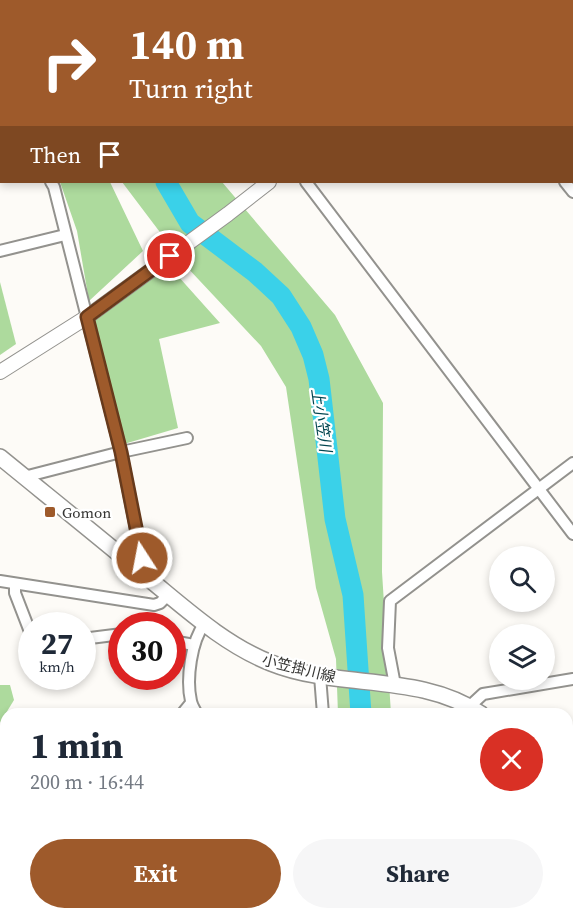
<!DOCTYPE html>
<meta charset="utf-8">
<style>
:root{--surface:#fff;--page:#f6f6f7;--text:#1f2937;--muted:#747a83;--accent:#9e5a2b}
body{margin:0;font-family:"Source Serif 4","Noto Sans JP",serif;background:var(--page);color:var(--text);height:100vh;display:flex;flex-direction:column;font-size:22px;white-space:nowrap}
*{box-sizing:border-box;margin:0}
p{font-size:20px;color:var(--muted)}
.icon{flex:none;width:33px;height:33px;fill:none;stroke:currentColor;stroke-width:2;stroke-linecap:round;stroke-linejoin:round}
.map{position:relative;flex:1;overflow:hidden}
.details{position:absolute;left:0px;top:708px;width:573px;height:212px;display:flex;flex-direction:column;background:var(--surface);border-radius:18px 18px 0 0;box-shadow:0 3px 9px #0003}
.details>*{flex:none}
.hud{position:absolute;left:0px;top:0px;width:573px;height:183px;box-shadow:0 3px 9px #0003;background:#9e5a2b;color:#fff;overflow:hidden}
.buttons{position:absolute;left:489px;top:546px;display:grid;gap:12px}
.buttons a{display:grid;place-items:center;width:66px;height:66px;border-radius:50%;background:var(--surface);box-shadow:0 3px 9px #0003;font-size:30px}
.speed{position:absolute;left:18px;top:612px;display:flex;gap:12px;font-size:30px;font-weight:700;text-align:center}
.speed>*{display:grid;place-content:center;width:78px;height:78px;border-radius:50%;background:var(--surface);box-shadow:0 3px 9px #0003;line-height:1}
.speed small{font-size:15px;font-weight:400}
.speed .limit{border:9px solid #d22;background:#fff;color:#111}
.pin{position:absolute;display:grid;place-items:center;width:51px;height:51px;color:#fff;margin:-26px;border:3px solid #fff;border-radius:50%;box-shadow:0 2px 6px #0007}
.me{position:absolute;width:66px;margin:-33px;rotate:349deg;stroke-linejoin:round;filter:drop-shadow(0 0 4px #0008)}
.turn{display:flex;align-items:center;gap:21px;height:126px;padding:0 30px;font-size:27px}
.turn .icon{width:78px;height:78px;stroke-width:2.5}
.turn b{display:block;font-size:42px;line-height:51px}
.then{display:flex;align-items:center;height:57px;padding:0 30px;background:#0003;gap:12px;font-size:22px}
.round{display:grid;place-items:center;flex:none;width:63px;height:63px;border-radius:32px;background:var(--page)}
.headline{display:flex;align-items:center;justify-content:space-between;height:102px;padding:0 30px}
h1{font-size:36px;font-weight:700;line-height:45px}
.primary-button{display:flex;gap:12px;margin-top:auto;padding:12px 30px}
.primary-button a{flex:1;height:69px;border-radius:36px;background:var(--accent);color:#fff;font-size:24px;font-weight:700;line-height:69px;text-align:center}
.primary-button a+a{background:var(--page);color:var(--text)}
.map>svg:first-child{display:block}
</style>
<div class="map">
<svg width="573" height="919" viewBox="0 0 573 919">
<rect width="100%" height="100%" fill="#fdfbf7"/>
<g fill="#adda9d">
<polygon points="60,182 110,182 143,251 89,301 77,231"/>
<polygon points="122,182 222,182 335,315 383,403 382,572 391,714 338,714 336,659 316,588 286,387 261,346 184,264"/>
<polygon points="169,266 220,323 159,339 178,428 124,444 91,321"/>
<polygon points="0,282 16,344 0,355"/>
<polygon points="0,685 10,685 14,700 0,723"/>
<polygon points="0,740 6,746 6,842 0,845"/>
<polygon points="0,912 27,914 27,919 0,919"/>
<polygon points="177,914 281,914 266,919 179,919"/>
<polygon points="405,914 506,914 508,919 407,919"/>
</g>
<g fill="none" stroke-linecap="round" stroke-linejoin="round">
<g stroke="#3ad1e9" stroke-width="21">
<polyline points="114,0 114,2"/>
<polyline points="166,182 190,223 255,272 281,296 301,327 313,355 319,379 335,519 353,595 361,714"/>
<polyline points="567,851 573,850"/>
<polyline points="441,914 444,919"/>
</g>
<g stroke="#93928e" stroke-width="14">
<g id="minor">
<polyline points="168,0 169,2"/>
<polyline points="427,0 428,2"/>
<polyline points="0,103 2,105"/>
<polyline points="51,182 54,187 121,452 145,575"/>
<polyline points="306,182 573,534"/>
<polyline points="565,182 573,192"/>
<polyline points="0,251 65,235"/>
<polyline points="24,477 121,452 187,438"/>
<polyline points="0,581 154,605 160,603 169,594"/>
<polyline points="15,584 15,593 32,637"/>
<polyline points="82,639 122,634"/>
<polyline points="172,641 194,645"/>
<polyline points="320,676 323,714"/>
<polyline points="395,685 388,648 390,601 573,463"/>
<polyline points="470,706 483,694 573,679"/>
<polyline points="182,714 191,703"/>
<path d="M197 714C195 710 192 706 191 701 186 679 191 641 205 623"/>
<polyline points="382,914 384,919"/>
</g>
</g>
<g stroke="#93928e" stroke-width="16">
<g id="tertiary">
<polyline points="572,43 573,44"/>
<polyline points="0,372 87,317 228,214 269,182"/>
</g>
</g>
<g stroke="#93928e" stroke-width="18">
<g id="secondary">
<path d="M0 457C49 497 99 537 148 578 186 609 225 645 271 663 338 690 420 672 481 714"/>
<polyline points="567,827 573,836"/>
</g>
</g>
<use href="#minor" stroke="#fff" stroke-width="10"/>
<use href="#tertiary" stroke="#fff" stroke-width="14"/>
<use href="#secondary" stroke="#fff" stroke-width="15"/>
</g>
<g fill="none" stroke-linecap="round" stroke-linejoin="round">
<g stroke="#673a1c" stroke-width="15">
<polyline id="route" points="142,558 121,452 87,317 170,256"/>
</g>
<use href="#route" stroke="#9e5a2b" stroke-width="10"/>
</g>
<rect fill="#9e5a2b" stroke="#fff" stroke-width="2" x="44" y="506" width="12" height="12" rx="3"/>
<g text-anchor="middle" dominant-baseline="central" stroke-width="4.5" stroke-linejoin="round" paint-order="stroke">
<g font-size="15" fill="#363634" stroke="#fff" text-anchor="start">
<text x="62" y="512">Gomon</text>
</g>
<g font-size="15" fill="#363634" stroke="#fff">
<text transform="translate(299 668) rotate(14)">小笠掛川線</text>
</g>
<g font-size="16" font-style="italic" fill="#00454f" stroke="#fff">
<text transform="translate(322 420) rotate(82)">上小笠川</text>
</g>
</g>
</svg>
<div class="buttons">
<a><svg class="icon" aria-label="search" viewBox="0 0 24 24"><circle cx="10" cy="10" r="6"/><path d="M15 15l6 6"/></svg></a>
<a><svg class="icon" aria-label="layers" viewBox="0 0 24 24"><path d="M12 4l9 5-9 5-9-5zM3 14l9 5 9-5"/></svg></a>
</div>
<div class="speed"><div>27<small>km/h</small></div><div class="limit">30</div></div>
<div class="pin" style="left:170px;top:256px;background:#d93025"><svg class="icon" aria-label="arrive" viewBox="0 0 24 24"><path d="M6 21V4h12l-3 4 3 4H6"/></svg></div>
<svg class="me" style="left:142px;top:558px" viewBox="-20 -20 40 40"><circle r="17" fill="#9e5a2b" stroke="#fff" stroke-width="3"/><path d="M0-11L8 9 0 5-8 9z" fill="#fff"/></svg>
<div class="hud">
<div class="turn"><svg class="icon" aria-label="right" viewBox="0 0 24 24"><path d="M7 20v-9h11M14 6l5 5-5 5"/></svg><div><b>140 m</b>Turn right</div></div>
<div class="then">Then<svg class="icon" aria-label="arrive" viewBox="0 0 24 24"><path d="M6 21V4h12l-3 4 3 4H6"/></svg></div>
</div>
<section class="details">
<div class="headline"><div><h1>1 min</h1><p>200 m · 16:44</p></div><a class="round" style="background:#d93025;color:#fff"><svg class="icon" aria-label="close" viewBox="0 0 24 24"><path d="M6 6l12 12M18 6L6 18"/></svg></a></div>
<div class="primary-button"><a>Exit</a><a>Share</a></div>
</section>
</div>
